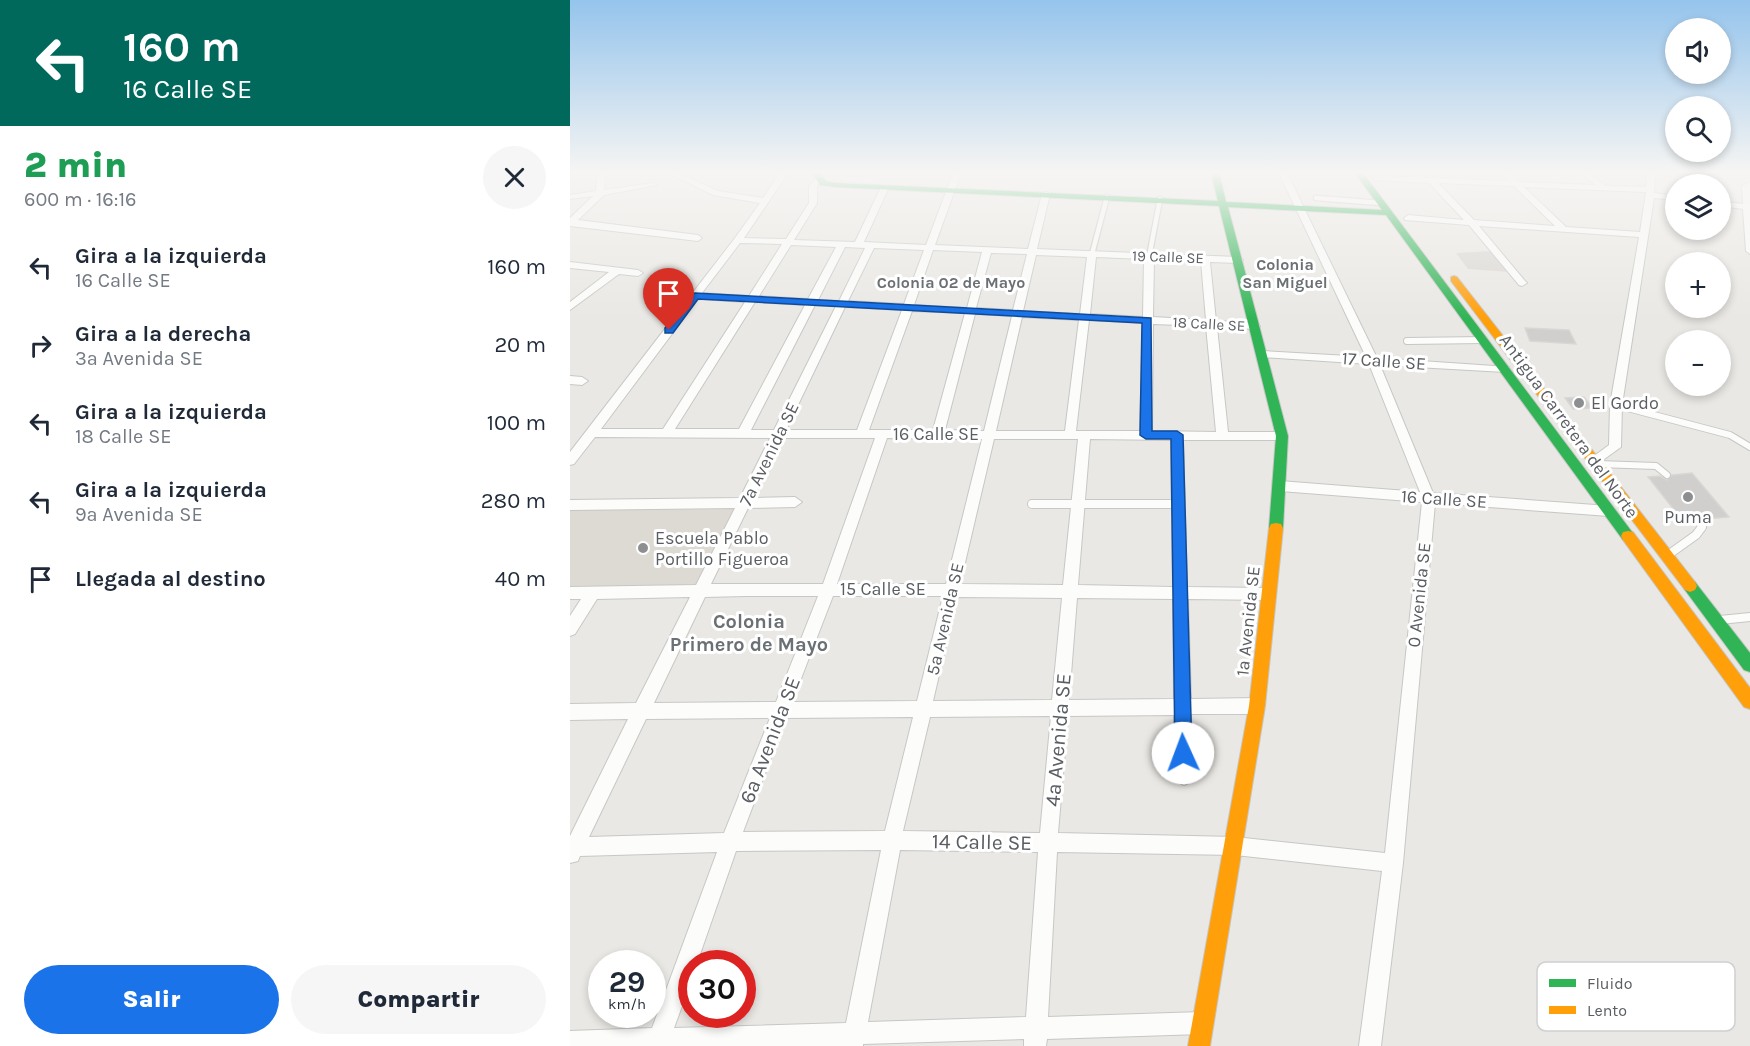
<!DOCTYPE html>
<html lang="es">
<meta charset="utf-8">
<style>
:root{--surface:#fff;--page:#f6f6f7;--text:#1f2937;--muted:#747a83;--accent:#1a73e8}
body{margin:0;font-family:Karla,sans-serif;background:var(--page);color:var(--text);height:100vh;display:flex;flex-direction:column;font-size:22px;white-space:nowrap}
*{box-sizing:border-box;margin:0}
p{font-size:20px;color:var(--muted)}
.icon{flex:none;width:33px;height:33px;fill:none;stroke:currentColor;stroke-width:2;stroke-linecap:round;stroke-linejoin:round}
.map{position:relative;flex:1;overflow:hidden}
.details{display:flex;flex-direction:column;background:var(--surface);width:570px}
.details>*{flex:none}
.banner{background:#00695c;color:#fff;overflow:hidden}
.buttons{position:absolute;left:1095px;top:18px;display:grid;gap:12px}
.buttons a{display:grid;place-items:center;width:66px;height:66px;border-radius:50%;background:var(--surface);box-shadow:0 3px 9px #0003;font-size:30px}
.speed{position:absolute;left:18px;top:950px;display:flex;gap:12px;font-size:30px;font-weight:700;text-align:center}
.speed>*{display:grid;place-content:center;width:78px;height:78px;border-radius:50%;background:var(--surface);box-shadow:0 3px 9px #0003;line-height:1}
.speed small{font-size:15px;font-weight:400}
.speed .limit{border:9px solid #d22;background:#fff;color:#111}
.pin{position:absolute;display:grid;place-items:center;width:51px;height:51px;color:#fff;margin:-62px -26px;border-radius:50% 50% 50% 0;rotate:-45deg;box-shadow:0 0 6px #0007}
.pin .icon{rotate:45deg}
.me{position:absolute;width:66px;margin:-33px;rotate:358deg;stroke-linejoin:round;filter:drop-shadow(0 0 4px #0008)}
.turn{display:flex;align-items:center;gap:21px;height:126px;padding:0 24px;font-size:27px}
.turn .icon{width:78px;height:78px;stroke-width:2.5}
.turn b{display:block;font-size:42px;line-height:51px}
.round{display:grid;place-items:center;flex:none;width:63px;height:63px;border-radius:32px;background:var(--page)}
.summary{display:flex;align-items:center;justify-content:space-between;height:102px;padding:0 24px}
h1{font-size:36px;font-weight:800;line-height:45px;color:#1e9e55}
.cta{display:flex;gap:12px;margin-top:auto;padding:12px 24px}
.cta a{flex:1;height:69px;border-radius:36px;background:var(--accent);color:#fff;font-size:24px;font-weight:800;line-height:69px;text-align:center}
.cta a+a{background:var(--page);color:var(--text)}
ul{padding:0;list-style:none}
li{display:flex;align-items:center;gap:18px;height:78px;padding:0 24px}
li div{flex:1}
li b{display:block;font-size:22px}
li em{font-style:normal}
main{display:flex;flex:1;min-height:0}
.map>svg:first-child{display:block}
</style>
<main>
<section class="details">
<div class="banner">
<div class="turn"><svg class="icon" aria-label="left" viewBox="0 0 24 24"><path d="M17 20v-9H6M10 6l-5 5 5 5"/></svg><div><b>160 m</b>16 Calle SE</div></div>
</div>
<div class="summary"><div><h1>2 min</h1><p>600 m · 16:16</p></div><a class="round"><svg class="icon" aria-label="close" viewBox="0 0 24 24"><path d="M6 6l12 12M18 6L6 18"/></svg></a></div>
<ul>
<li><svg class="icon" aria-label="left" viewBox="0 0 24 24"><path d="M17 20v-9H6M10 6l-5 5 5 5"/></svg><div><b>Gira a la izquierda</b><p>16 Calle SE</p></div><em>160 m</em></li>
<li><svg class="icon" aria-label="right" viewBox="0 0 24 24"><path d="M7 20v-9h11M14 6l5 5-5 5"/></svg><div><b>Gira a la derecha</b><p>3a Avenida SE</p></div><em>20 m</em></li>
<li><svg class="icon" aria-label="left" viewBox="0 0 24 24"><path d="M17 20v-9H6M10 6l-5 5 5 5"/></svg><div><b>Gira a la izquierda</b><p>18 Calle SE</p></div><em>100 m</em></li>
<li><svg class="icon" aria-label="left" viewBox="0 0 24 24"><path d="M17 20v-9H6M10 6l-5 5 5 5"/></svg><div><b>Gira a la izquierda</b><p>9a Avenida SE</p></div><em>280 m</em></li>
<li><svg class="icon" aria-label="arrive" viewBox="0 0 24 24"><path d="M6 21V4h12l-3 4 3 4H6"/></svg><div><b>Llegada al destino</b></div><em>40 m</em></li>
</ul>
<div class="cta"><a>Salir</a><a>Compartir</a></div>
</section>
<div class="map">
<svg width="1180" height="1046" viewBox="0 0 1180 1046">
<rect width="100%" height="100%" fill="#eae8e4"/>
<polygon fill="#dad7d4" points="922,251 940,272 898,269 886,253"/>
<polygon fill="#dddad4" points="166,509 127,585 0,588 0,510"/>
<g fill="#d1cfcd" stroke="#d9d7d4" stroke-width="1.5">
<polygon points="955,328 999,330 1006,344 960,341"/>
<polygon points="1014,397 1023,408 1003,409 995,398"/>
<polygon points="1122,473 1159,517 1137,519 1131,513 1127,515 1125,520 1113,521 1078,477 1090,476 1097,480 1102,475"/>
</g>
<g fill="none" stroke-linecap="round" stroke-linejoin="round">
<g stroke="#c6c7c6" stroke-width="7">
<g id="lane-far2">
<polyline points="746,198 811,203"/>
<polyline points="522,254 537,197"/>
<polyline points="579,257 590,199"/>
</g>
</g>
<g stroke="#c6c7c6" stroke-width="8">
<g id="lane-far1">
<polyline points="837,341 914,340"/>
<polyline points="1046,405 1160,435 1180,447"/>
<polyline points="1028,464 1086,466 1097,475"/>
</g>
</g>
<g stroke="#c6c7c6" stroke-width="10">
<g id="lane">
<polyline points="462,504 609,504"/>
<polyline points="1098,555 1126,535 1132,527 1131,519"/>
<polyline points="1150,620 1180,617"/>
</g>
</g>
<g stroke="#c6c7c6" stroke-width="2">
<g id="street">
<polygon points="27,173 35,173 34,190 83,183 87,185 34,195 8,220 128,235 132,238 128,241 0,226 0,218 23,196 0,199 0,195 26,191"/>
<path d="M99 173H108L148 191 193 198 210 173H218L174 238 216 239 239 203V186L249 176 253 178 247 186V203L224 240 285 242 311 187 315 185 319 187 294 242 356 245 383 173H391L365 245 458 249 472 194 476 192 480 194 467 249 668 257 673 260 668 263 640 262 646 321 685 323 690 326 685 329 647 327 658 432H712L718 436 712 440H613L617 587 699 588 704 590 706 594 704 598 699 600 618 599 621 699 687 698 693 700 695 706 693 712 687 714H621L623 776 620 782 614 785 608 782 605 776 604 715 498 716 488 833 665 837 815 853 852 502 710 491 704 486 710 481 850 492 799 364 692 357 687 354 692 351 796 357 709 173H717L807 358 939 367V371L935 372 810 365 863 493 1039 506 1046 511 1039 516 865 503 833 863 811 1046H789L812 871 665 855 487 852 478 1017 632 1012 640 1015 643 1023 640 1031 632 1034 477 1039 476 1046H454V1039L293 1044V1046H0V1031L82 1028 147 852 10 856 8 861 0 863V836L58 719 0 720V704L66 703 120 597 27 599 5 634 0 636V616L11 599H0V587L126 585 165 508 0 510V500L170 498 200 438 25 437 4 464 0 465V452L165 238 190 203 143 195ZM170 243 212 244 179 296 132 293ZM221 245 266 247 238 299 189 296ZM275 247 295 248 269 301 248 300ZM304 248 354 250 334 304 278 301ZM363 250 412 252 397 308 344 305ZM421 253 457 254 443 310 406 308ZM466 255 517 257 510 314 453 311ZM526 257 574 259 573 317 520 314ZM584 259 631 261 636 320 583 317ZM128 299 175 302 93 429H31ZM185 302 235 305 169 429H105ZM245 305 266 306 204 430H181ZM275 307 332 310 287 430H216ZM342 311 395 313 363 430H299ZM405 314 442 316 414 431 375 430ZM452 317 509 320 495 431H426ZM519 320 573 323 570 431H506ZM583 324 636 326 646 432 582 431ZM212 438H305L253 584H141L178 508 225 507 232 502 225 497 183 498ZM317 438 412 439 376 584H267ZM424 439H508L493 585 390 584ZM520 439 601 440 603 587 508 585ZM175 596H248L206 702 84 703 135 597ZM263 596H373L347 701 222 702ZM387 597 492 598 482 700 363 701ZM507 598 603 599 604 699 499 700ZM481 716 470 833 333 831 360 717ZM343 717 315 831 173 832 216 718ZM200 718 154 833 19 837 76 719ZM311 850 276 1023 104 1028 122 979V963H127L166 851ZM330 850 468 852 456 1017 298 1022Z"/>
<path d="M931 173H939L949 182 1026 185 1010 173H1018L1036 186 1076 187 1077 173H1085L1084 193 1106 196V200L1084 198 1052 405 1051 447 1026 465H1018L1016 462 1039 445 1040 405 1069 237 909 226 955 281 957 283 952 286 949 285 899 225 835 220 834 218 838 215 894 220 859 183 806 180 802 178 806 176 939 181ZM868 183 944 186 985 226 904 220ZM954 187 1076 192 1070 232 996 227Z"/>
<polygon points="1180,182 1180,254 1176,251 1173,209 1150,206 1150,201 1173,204 1172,186"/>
<polygon points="0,262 68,270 73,273 68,276 49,274 0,310 0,302 39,272 0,268"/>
<polygon points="0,376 12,377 18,381 12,385 0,384"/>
</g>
</g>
<g stroke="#c6c6c5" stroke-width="2">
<g id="fast">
<polygon points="242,173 250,173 256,181 266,183 648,201 641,173 649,173 656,202 812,210 785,173 793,173 1065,536 1063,540 1053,540 816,215 658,207 718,436 713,528 711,532 701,532 699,528 706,436 649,206 266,187 250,185"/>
<polygon points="1120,580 1125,582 1180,653 1180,672 1174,670 1115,590 1113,586 1115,582"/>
</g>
</g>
<g stroke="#c6c6c5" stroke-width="2">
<g id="slow">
<polygon points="884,276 887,277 1125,582 1127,586 1125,590 1120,592 1115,590 881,281 881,277"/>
<polygon points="706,523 711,524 713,528 695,706 640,1046 618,1046 679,706 699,528 701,524"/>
<polygon points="1058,531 1063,532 1180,688 1180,709 1174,707 1053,540 1051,536 1053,532"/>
</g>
</g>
<use href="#lane-far2" stroke="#fcfcfb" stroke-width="4.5"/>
<use href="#lane-far1" stroke="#fcfcfb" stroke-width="6"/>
<use href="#lane" stroke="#fcfcfb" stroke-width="8"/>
<use href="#street" fill="#fcfcfb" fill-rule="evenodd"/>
<use href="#fast" fill="#30b455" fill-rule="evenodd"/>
<use href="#slow" fill="#ff9f0a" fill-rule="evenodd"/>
</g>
<linearGradient id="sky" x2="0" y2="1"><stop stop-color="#95c4ec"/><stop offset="0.54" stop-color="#f6f5f3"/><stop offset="1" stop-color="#f6f5f3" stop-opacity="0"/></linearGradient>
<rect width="1180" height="319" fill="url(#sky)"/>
<polygon fill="#1a73e8" stroke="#114b97" stroke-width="1.5" points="125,293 581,318 582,431 607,431 613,435 622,753 620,759 613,762 607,759 605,753 601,439 576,439 570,435 572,323 128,299 103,333 95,333 95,328 122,294"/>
<g fill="#8c8e90" stroke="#fff" stroke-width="2">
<circle cx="1009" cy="403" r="6"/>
<circle cx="1118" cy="497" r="6"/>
<circle cx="73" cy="548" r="6"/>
</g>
<g text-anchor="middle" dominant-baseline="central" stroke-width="6" stroke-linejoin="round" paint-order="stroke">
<g font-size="15" fill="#5a5e62" stroke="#fff">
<text transform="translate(598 257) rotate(2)">19 Calle SE</text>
<text transform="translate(639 324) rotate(3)">18 Calle SE</text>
</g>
<g font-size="16" font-weight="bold" fill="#6b7074" stroke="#fff">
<text x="715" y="264">Colonia<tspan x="715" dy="18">San Miguel</tspan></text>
<text x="381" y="282">Colonia 02 de Mayo</text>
</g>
<g font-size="18" fill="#5a5e62" stroke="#fff">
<text transform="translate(814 361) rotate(4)">17 Calle SE</text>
<text transform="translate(999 426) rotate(54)">Antigua Carretera del Norte</text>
<text x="366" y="434">16 Calle SE</text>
<text transform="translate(199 454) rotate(-64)">7a Avenida SE</text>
<text transform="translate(874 499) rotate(4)">16 Calle SE</text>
<text x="313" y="589">15 Calle SE</text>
<text transform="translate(849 595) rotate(-84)">0 Avenida SE</text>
<text transform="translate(375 619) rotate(-77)">5a Avenida SE</text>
<text transform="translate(678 621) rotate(-84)">1a Avenida SE</text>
</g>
<g font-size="18" fill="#5a5e62" stroke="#fff" text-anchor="start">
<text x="1021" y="403">El Gordo</text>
<text x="1118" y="517" text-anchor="middle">Puma</text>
<text x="85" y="538">Escuela Pablo<tspan x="85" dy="21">Portillo Figueroa</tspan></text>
</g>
<g font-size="20" font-weight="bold" fill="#6b7074" stroke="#fff">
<text x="179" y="621">Colonia<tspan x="179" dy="23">Primero de Mayo</tspan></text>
</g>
<g font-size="21" fill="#5a5e62" stroke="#fff">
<text transform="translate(200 740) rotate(-69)">6a Avenida SE</text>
<text transform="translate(488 740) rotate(-85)">4a Avenida SE</text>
<text transform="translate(412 842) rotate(1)">14 Calle SE</text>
</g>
</g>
<rect x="967" y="962" width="198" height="69" rx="9" fill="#fff" stroke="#cecfd0" stroke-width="1.5"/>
<rect x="979" y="979" width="27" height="8" fill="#30b455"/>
<rect x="979" y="1006" width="27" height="8" fill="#ff9f0a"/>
<g font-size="16" fill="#5a5e62">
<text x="1017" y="989">Fluido</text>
<text x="1017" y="1016">Lento</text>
</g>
</svg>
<div class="buttons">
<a><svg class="icon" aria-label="sound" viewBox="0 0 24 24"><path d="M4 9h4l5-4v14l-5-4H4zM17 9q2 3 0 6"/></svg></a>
<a><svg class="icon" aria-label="search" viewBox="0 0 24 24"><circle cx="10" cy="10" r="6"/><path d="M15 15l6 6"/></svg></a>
<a><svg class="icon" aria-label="layers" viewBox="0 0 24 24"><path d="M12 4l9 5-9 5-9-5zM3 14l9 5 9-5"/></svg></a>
<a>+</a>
<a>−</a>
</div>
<div class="speed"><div>29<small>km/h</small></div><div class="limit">30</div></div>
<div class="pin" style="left:99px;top:330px;background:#d93025"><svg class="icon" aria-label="arrive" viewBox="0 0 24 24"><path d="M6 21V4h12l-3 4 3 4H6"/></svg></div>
<svg class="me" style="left:613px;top:753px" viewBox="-20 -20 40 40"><circle r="19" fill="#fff"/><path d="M0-13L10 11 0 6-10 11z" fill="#1a73e8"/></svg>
</div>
</main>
